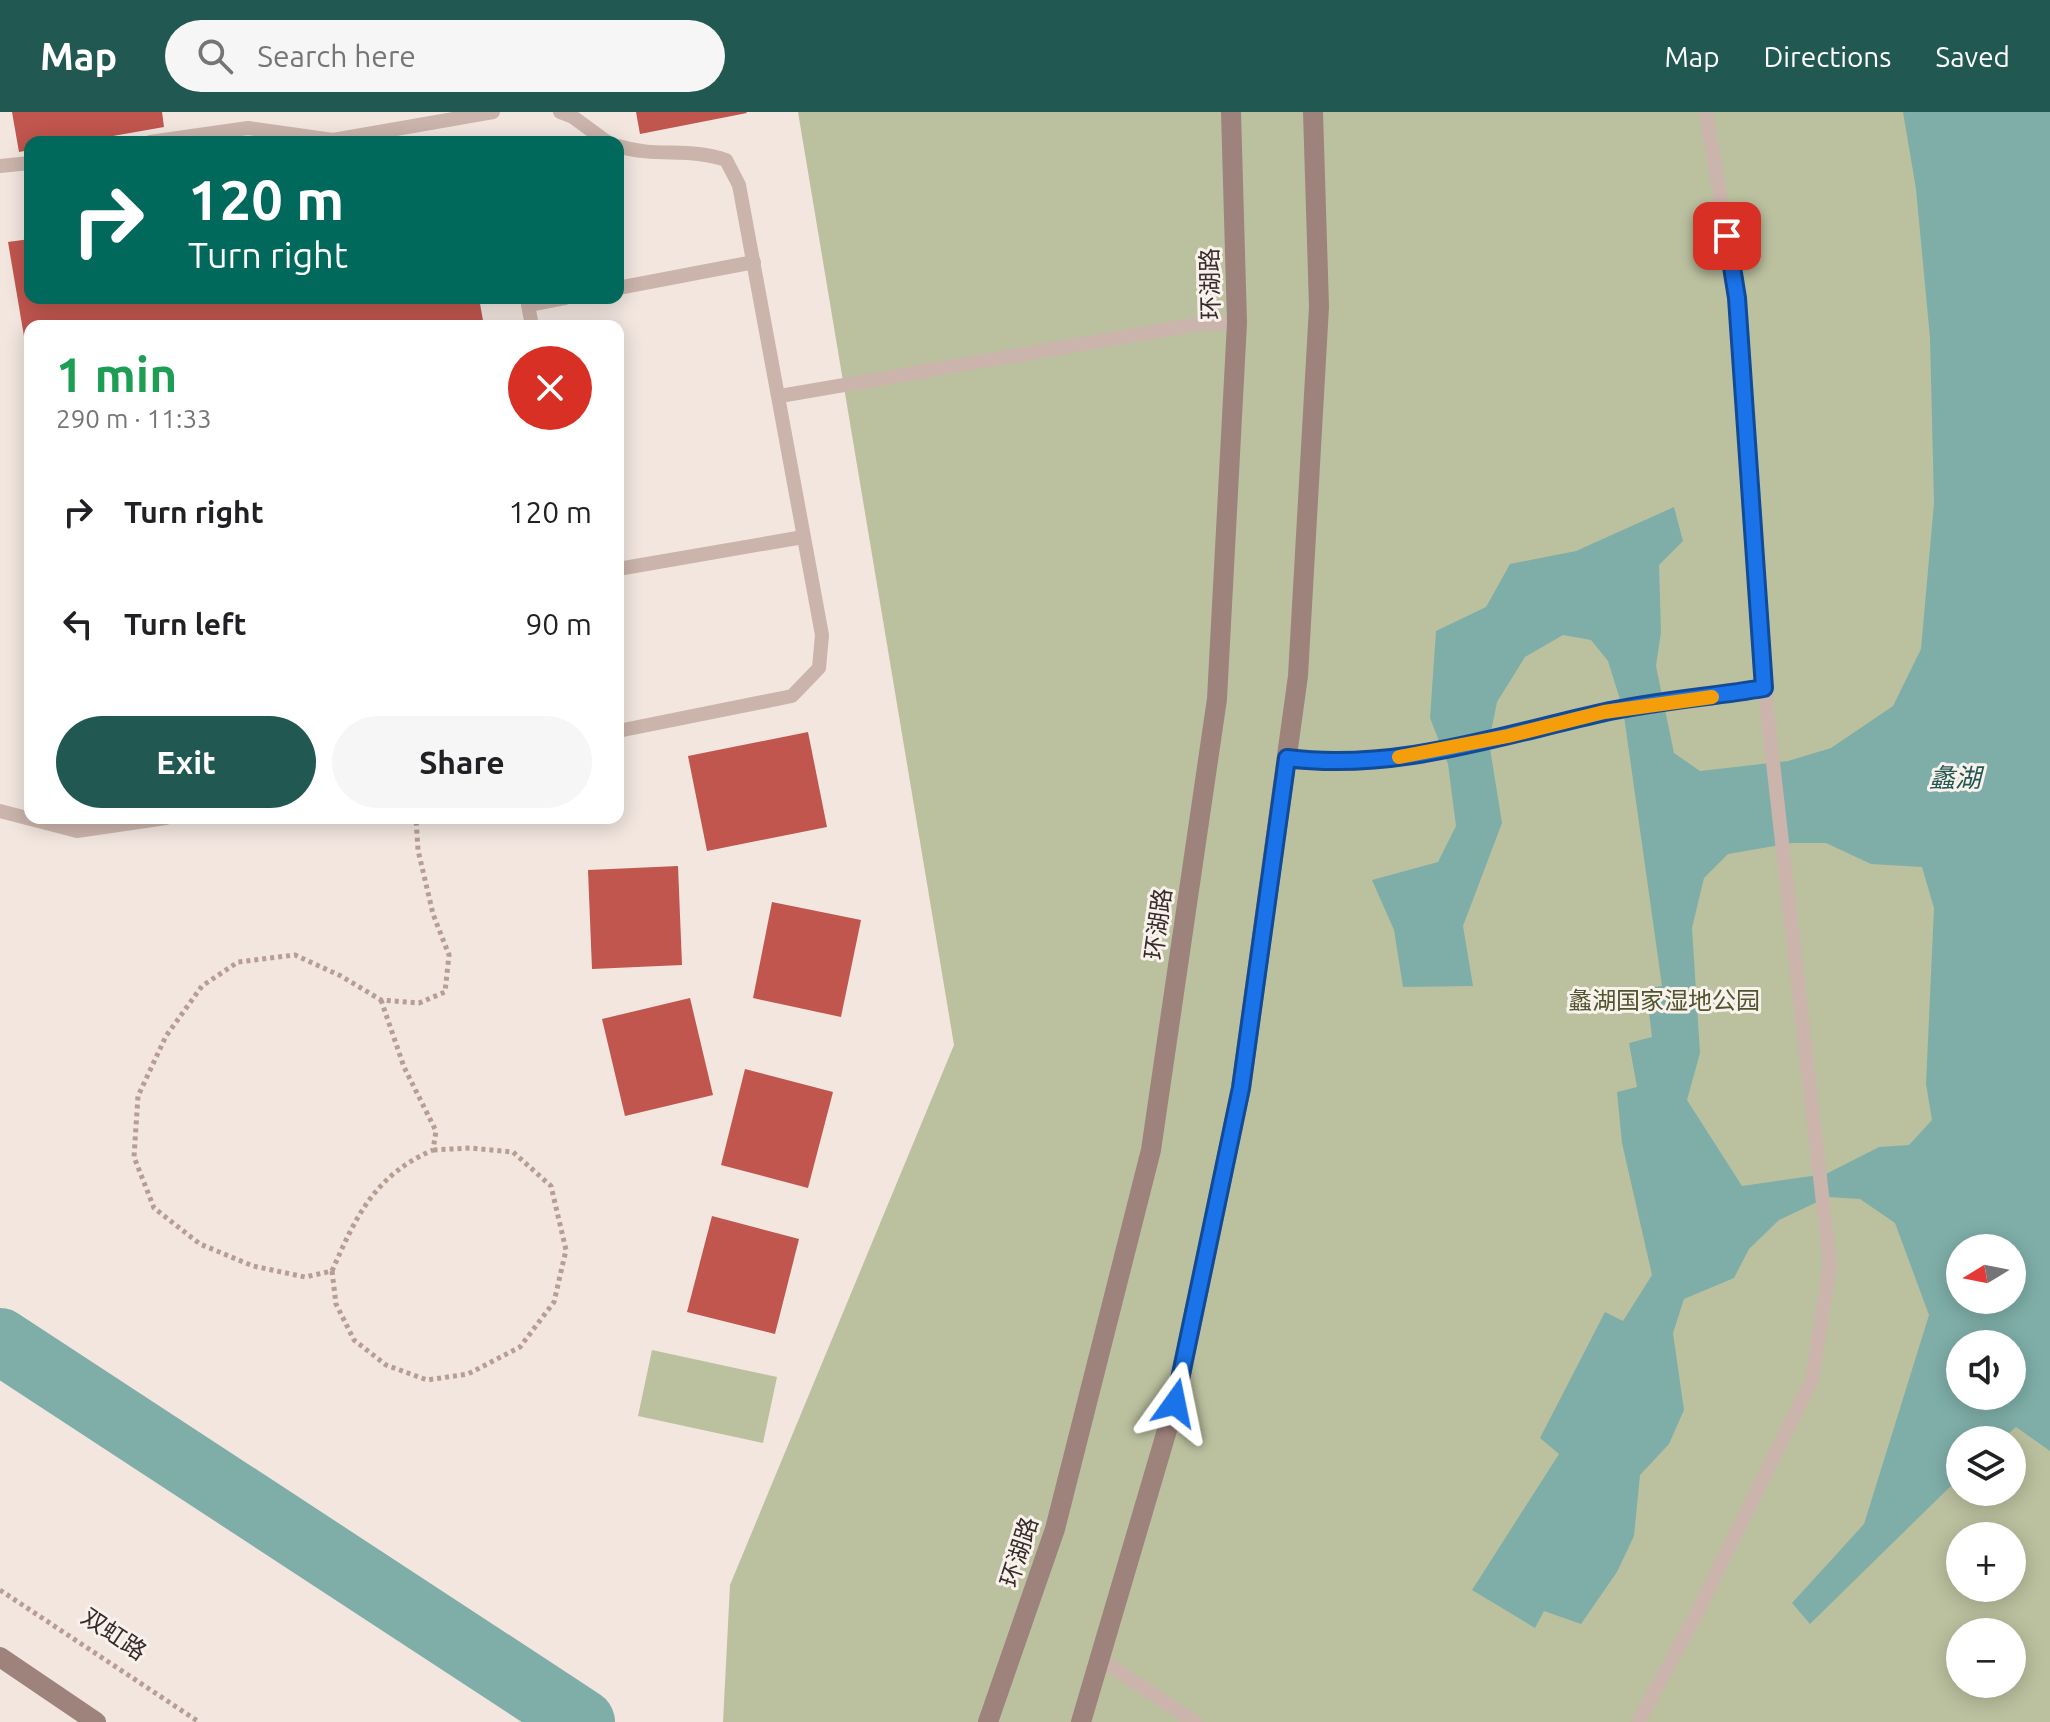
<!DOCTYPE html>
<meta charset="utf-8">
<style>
:root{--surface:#fff;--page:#f6f6f6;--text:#202124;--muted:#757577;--accent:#215852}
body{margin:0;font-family:Ubuntu,"Noto Sans SC",sans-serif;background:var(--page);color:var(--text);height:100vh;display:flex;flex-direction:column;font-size:30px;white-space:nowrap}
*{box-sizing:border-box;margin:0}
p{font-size:26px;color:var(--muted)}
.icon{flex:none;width:44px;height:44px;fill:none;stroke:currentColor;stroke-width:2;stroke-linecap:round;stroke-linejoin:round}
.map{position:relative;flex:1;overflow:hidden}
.details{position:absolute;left:24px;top:208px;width:600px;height:504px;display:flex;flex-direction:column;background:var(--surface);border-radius:16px;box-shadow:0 4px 20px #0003}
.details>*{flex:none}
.top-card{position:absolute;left:24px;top:24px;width:600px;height:168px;border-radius:16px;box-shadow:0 4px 20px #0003;background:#00695c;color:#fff;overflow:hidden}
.needle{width:52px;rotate:260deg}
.tools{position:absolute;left:1946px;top:1122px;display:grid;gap:16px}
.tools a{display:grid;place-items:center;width:80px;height:80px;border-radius:50%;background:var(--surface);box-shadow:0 4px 20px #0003;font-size:40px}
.pin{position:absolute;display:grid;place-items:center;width:68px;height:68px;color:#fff;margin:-34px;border-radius:16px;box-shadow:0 4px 12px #0006}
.me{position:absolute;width:88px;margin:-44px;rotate:12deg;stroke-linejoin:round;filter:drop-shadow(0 0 6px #0008)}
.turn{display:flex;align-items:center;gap:28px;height:168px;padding:0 32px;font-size:36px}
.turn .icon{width:104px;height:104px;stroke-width:2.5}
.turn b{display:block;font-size:56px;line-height:68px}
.round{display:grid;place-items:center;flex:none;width:84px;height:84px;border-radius:42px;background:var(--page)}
.summary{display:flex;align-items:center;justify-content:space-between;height:136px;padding:0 32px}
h1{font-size:48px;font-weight:700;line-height:60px;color:#1e9e55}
.button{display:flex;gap:16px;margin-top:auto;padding:16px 32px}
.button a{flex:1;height:92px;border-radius:48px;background:var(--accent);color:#fff;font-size:32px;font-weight:700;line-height:92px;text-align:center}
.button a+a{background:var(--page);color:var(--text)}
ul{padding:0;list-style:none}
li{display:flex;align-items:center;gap:24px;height:112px;padding:0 32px}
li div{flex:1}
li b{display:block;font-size:30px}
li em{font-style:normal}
header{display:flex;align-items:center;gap:48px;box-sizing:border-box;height:112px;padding:0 40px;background:var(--accent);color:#fff}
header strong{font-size:38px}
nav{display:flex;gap:44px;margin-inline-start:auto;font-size:28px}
.search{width:560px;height:72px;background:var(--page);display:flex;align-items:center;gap:20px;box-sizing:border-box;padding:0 28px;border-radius:44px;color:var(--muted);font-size:30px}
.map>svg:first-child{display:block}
</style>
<header>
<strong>Map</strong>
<div class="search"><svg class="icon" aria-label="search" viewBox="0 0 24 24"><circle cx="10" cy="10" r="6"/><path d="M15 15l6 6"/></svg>Search here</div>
<nav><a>Map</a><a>Directions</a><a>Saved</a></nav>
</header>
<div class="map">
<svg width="2050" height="1610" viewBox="0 0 2050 1610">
<rect width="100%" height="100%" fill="#f2e6df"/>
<g fill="#bbc19f" fill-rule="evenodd">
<path d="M798 0H2050V1610H723L730 1473 954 933ZM1960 1136H2012V1188H1960ZM1960 1232H2012V1284H1960ZM1960 1328H2012V1380H1960ZM1960 1424H2012V1476H1960ZM1960 1520H2012V1572H1960Z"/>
<polygon points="652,1238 777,1265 763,1331 638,1304"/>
</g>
<path fill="#7faea8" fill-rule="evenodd" d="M1903 0H2050V1339L2016 1315 2001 1328H1960V1365L1810 1512 1792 1491 1864 1412 1929 1203 1895 1111 1860 1087 1828 1085 1779 1108 1749 1137 1734 1166 1684 1187 1673 1221 1684 1298 1669 1332 1640 1363 1634 1424 1617 1460 1581 1512 1544 1499 1535 1516 1472 1478 1559 1342 1540 1326 1605 1200 1623 1209 1652 1163 1622 1031 1617 980 1637 975 1629 931 1652 925 1646 876 1662 874 1623 597 1608 549 1591 528 1563 523 1525 545 1497 590 1489 630 1502 711 1463 814 1473 874 1403 875 1394 818 1372 768 1438 750 1456 714 1448 652 1430 606 1436 519 1486 495 1510 452 1576 439 1674 395 1683 429 1659 453 1661 520 1656 554 1674 641 1700 659 1788 649 1831 636 1893 594 1921 537 1934 391 1930 226 1916 77ZM1792 731H1826L1871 752 1922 755 1934 796 1926 972 1932 1008 1909 1033 1879 1035 1826 1062 1742 1074 1687 988 1700 941 1692 816 1704 766 1728 742ZM1960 1136H2012V1188H1960ZM1960 1232H2012V1284H1960Z"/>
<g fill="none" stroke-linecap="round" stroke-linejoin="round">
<polyline stroke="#7faea8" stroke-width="66" points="0,1229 582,1610"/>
</g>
<g fill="#c1564e">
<polygon points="12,0 162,0 164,15 79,30 30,30 30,38 19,40"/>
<polygon points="636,0 746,0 747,1 640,22"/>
<polygon points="30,127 30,186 479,186 484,214 30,214 28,248 8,130"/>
<polygon points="808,620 827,715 707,739 688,644"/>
<polygon points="678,754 682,853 592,857 588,758"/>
<polygon points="772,790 861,808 841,905 753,886"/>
<polygon points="690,886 713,983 625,1004 602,907"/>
<polygon points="745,957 833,980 808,1076 721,1053"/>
<polygon points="712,1104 799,1127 775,1222 687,1200"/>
</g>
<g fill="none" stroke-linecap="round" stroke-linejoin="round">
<g stroke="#b69e95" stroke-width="5" stroke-dasharray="4 4" stroke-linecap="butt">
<path d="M381 888 404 955 436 1019 433 1038C375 1063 356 1104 332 1159L305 1165 253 1154 200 1132 154 1096 134 1045 138 984 166 924 202 874 238 850 295 843 341 864 381 888 419 891 445 880 449 843 433 802 418 738 416 706"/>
<polyline points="332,1159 336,1192 354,1228 386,1253 427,1268 468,1262 520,1235 554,1190 566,1138 551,1074 513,1040 470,1036 433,1038"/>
<polyline points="0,1478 199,1610"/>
</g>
<g stroke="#cab4ab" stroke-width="14">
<polyline points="560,0 573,5 607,30"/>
<polyline points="150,30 248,16 333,28 493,0"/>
<path d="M618 34C656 46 689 35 726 48L739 73 822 523 819 556 792 584 618 619"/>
<polyline points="0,54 30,51"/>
<polyline points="618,176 754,150"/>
<polyline points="532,214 528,193 565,186"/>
<polyline points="780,284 1199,212 1237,211"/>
<polyline points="618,457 803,425"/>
<path d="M1287 646C1394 660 1498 624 1601 601 1654 589 1710 585 1764 576"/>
<polyline points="0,699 77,719 166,706"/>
<polyline points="1100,1547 1195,1610"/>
<polyline points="1638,1610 1696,1503 1812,1267 1830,1153 1761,545 1737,186 1706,0"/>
</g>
<g stroke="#9e837c" stroke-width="20">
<polyline points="0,1545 96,1610"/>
<polyline points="988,1610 1055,1417 1151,1038 1217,587 1237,211 1231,0"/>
<polyline points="1081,1610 1175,1291 1241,976 1298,564 1319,195 1313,0"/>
</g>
</g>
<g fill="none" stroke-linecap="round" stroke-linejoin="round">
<g stroke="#114b97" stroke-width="20">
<path id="route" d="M1175 1291 1241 976 1287 646C1394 660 1498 624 1601 601 1654 589 1710 585 1764 576L1737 186 1727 124"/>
</g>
<use href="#route" stroke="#1a73e8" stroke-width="14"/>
<polyline stroke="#f59e0b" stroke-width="14" points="1399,645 1508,624 1604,600 1712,585"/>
</g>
<g text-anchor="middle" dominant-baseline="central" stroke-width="6" stroke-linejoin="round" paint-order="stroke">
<g font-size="24" fill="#382c2a" stroke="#f9f1eb">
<text transform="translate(1210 172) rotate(-91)">环湖路</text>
<text transform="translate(1158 812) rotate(-82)">环湖路</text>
<text transform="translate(1019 1440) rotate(-72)">环湖路</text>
<text transform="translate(114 1522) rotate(34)">双虹路</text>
</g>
<g font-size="24" fill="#4e552f" stroke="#f9f1eb">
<text x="1664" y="888">蠡湖国家湿地公园</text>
</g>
<g font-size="26" font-style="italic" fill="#215852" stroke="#f9f1eb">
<text x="1955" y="665">蠡湖</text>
</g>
</g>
</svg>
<div class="tools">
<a><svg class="needle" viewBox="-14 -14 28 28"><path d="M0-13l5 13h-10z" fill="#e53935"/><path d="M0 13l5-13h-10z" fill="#757577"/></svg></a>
<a><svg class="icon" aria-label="sound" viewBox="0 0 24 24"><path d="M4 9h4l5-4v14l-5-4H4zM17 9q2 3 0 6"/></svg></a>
<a><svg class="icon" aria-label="layers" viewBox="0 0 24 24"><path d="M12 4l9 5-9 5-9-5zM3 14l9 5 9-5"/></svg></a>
<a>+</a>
<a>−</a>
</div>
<div class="pin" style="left:1727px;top:124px;background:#d93025"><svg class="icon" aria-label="arrive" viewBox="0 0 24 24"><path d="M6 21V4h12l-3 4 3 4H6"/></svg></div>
<svg class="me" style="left:1175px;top:1291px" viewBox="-20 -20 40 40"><path d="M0-17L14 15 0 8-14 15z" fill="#1a73e8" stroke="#fff" stroke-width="4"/></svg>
<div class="top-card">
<div class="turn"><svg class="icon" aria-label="right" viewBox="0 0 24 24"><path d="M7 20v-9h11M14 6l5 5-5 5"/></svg><div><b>120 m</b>Turn right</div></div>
</div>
<section class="details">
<div class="summary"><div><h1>1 min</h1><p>290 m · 11:33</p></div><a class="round" style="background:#d93025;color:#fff"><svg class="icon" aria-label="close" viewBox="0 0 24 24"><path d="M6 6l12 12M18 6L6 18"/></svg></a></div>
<ul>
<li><svg class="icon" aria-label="right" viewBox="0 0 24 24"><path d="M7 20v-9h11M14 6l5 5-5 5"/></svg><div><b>Turn right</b></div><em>120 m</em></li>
<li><svg class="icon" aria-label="left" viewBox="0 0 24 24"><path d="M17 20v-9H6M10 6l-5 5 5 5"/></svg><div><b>Turn left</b></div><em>90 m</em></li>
</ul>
<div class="button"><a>Exit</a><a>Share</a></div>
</section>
</div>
